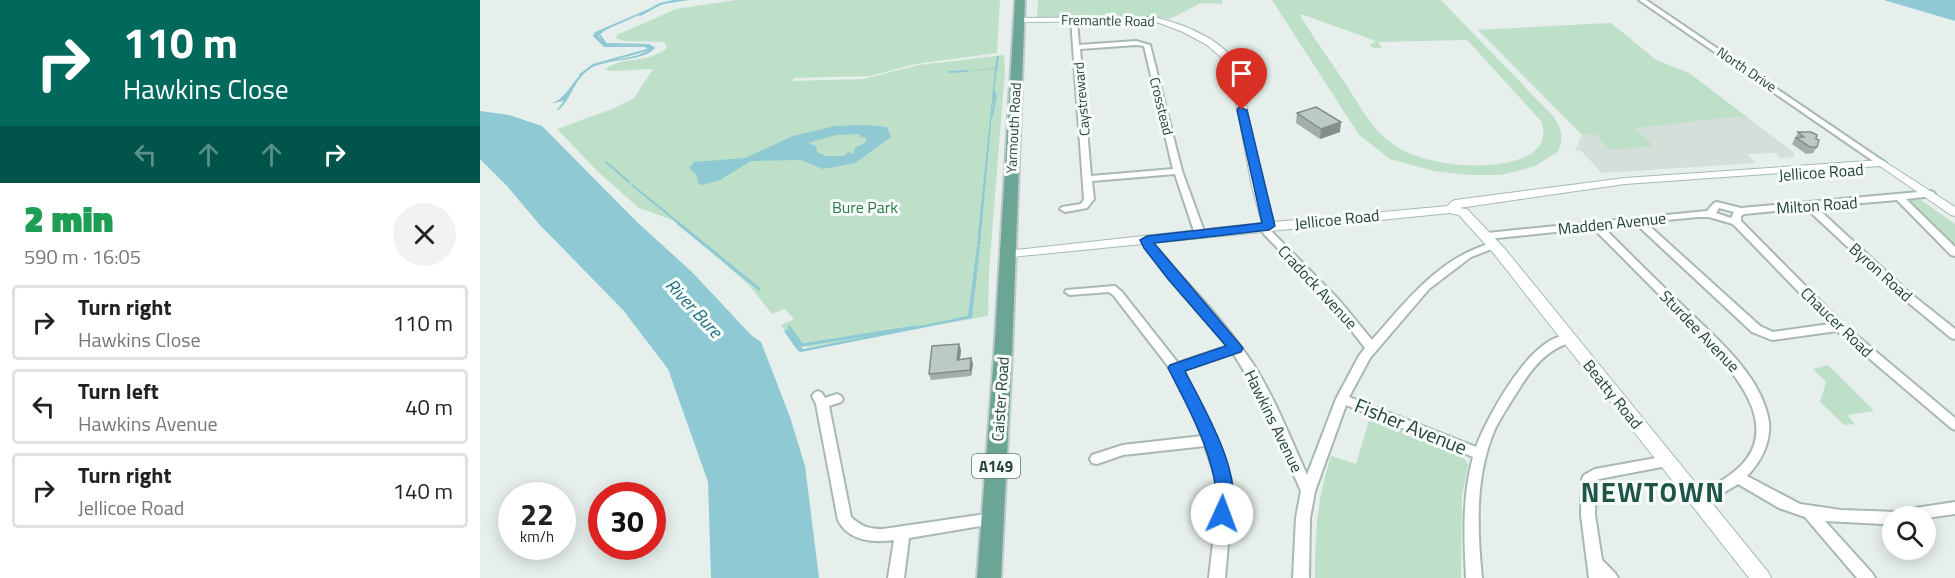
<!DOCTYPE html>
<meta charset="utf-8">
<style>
:root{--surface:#fff;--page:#f2f2f2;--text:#222;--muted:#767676;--line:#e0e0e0}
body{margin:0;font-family:"Titillium Web",sans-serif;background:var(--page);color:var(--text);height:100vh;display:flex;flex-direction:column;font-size:22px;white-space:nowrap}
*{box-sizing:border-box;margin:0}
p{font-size:20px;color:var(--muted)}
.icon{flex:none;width:33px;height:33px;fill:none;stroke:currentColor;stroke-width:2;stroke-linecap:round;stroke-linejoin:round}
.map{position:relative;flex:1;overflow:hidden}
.sheet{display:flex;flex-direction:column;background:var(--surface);width:480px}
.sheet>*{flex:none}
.top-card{background:#00695c;color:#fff;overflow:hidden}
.tools{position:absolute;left:1402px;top:506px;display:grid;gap:12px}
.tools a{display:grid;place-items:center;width:54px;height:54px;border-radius:50%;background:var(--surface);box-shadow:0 3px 15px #0003;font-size:30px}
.speed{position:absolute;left:18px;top:482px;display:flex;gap:12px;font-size:30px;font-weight:700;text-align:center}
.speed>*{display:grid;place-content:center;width:78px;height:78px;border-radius:50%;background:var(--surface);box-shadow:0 3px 15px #0003;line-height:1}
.speed small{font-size:15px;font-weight:400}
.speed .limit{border:9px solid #d22;background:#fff;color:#111}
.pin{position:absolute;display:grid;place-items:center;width:51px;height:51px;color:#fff;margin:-62px -26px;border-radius:50% 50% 50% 0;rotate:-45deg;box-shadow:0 0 6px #0007}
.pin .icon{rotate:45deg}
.me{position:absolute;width:66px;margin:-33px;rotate:2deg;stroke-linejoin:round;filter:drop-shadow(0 0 4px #0008)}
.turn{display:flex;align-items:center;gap:21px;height:126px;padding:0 24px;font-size:27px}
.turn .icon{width:78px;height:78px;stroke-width:2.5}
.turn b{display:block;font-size:42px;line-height:51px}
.lanes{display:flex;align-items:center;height:57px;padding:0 24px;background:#0003;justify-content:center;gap:30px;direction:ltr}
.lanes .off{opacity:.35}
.round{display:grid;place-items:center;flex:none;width:63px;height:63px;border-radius:32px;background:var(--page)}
.head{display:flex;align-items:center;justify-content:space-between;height:102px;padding:0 24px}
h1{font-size:36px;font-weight:800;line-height:45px;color:#1e9e55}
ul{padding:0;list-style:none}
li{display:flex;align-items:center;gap:18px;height:75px;margin:0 12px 9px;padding:0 12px;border:3px solid var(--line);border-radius:6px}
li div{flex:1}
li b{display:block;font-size:22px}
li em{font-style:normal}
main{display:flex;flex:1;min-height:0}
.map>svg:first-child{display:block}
</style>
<main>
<section class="sheet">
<div class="top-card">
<div class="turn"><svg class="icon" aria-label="right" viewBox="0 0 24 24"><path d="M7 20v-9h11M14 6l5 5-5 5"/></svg><div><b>110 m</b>Hawkins Close</div></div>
<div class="lanes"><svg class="icon off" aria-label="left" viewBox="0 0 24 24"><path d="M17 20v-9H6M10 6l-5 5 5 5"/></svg><svg class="icon off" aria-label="ahead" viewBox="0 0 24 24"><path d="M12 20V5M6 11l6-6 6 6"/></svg><svg class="icon off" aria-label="ahead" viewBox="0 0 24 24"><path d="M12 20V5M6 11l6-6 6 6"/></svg><svg class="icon" aria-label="right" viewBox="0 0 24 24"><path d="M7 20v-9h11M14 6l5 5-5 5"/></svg></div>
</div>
<div class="head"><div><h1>2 min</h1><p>590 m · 16:05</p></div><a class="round"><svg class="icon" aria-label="close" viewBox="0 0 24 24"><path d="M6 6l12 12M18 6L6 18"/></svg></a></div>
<ul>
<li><svg class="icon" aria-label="right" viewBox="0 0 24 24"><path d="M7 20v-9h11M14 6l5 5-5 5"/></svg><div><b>Turn right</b><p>Hawkins Close</p></div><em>110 m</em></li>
<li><svg class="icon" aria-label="left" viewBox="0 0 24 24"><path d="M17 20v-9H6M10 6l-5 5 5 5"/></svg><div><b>Turn left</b><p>Hawkins Avenue</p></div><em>40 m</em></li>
<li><svg class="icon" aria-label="right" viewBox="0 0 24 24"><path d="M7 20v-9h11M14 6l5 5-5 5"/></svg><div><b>Turn right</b><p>Jellicoe Road</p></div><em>140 m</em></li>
</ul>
</section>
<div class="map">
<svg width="1475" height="578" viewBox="0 0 1475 578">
<rect width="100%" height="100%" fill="#e6efeb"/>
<polygon fill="#d4dfda" points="1131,23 1176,60 1209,73 1314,153 1314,157 1301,158 1295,153 1267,154 1276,163 1122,173 1101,151 1095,151 1102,134 998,30"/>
<g fill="#bfe0c8" fill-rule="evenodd">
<path d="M256 0H520L517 53 435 64 390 76 314 78 312 81 383 79 439 65 524 55 525 71 509 271 508 316 361 342 328 347 314 346 301 325 314 319 305 309 292 314 269 285 208 232 192 220 159 208 118 172 77 129 135 108 154 98 173 69 129 71 125 69C146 55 165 65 187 48L184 42 144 41 136 38 137 35 196 9Z"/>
<polygon points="558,0 742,0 742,4 721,3 690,19 672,16 557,17"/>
<path d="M792 0H961L1073 116C1082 128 1084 138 1078 152L1055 166 1021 175H988L954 171 910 159 879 135ZM820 15H824L896 41 890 45 893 48H902L898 42 987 40 1061 121C1078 167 998 168 971 164 952 161 930 156 914 145 892 130 878 103 863 80 849 59 833 37 820 15Z"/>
<polygon points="1131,23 1176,60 1209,73 1267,117 1254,117 1155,128 1174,146 1130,150 1115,134 1102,135 998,30"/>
<polygon points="1429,200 1441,200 1475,224 1475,246"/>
<polygon points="1348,365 1394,411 1367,415 1375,424 1364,425 1340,402 1346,382 1333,369"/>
<path d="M890 417 927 432 926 435 930 437 932 434 982 455 988 464 982 497 981 578H835C835 532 837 500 851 456L876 464Z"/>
</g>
<g fill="#8ec9d4" fill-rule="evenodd">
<path d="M197 0H209L183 4 119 33 118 36 128 45 170 46 174 49C161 62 129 58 111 68 92 80 90 105 76 111L84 101 72 103C89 97 93 77 109 68 127 58 154 60 169 50L165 47H124L113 36 115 32 176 6Z"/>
<polygon points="1404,0 1475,0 1475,21"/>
<polygon points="517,56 519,56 514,92 516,98 513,102 500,245 497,245 515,69 483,71 515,68"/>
<polygon points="0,111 29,115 62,126 158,223 212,272 271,335 281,342 310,417 325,466 339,578 231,578 228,482 188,369 143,310 59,224 27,186 0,159"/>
<path d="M385 125 407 127 411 137 375 163 343 169 321 160 271 161 240 180 222 185 218 183 216 174 209 168 214 162 265 158 313 136 355 126ZM380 134V137L387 138 385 143 375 148 373 154 368 152 364 156H345L337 152 336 146 328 143 356 135Z"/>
<polygon points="497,246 500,246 492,318 321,352 318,351 304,331 308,329 323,349 488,316"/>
</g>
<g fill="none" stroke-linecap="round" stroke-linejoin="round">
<g stroke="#8ec9d4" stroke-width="2">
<polyline points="160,15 180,4 197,0"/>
<polyline points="470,72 488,71"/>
<polyline points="100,75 113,65 174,48 169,45 126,44 119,34 124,30"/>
<polyline points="512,116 516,96 514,91"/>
<polyline points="126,162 149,182"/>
<polyline points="152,185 200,224"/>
</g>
<g stroke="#8ec9d4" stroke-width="3">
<polyline points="198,223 279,289"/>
<polyline points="309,327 322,345 435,327"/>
</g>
<g stroke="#a8b8b2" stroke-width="4">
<g id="street">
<polygon points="1159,0 1166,0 1406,163 1405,165 1399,165"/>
<path d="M594 17 597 19 599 45 656 41 670 45 702 171 725 234 723 236 720 237 715 234 695 174 612 181 614 199 607 208 585 212 580 209 582 207 601 204 604 199 591 19ZM656 45 664 46 693 169 611 176 600 49Z"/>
<path d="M1450 191 1453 192 1455 194 1453 196 1426 199 1475 247V256L1471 255 1417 200 1336 207 1426 290 1475 329V339L1471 338 1418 294 1326 208 1264 214 1261 216V221L1363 324 1475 418V430L1471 428 1357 331 1292 340 1272 332 1155 223 1123 227C1148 252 1173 277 1199 302 1231 334 1282 374 1289 422 1291 442 1281 462 1267 476L1320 504 1361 510 1417 512 1422 510 1475 502V514L1446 518V516H1413V523L1403 524 1345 521 1392 573 1395 578H1377L1325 517 1299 508 1258 484C1247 491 1225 505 1211 500L1209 496 1211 492C1221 488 1232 486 1241 481 1324 432 1241 358 1200 316 1171 286 1142 257 1113 228L1007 239 1002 236 1007 233 1227 211 1234 203 1237 202 1261 208ZM1239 208 1254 212 1251 218 1236 213ZM1218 217H1229L1253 224 1350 324 1293 332 1280 326 1165 222Z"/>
<path d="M785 224 788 225 791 231 859 300 892 340C923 305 954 264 1000 247 1006 245 1011 242 1017 243L1019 245 1017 247 991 257 949 289 890 358 869 397 996 447C1007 418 1054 328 1092 336L1094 339 1092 342C1067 349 1052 368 1039 389 1031 402 1022 415 1015 429 995 475 997 528 1002 578H986C984 538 982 496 993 457L866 405 835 491 830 518 829 578H813L816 518 821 491 778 394 753 353 703 370 729 422 750 478 752 498 745 578H729L738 498 736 478 725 446 643 455 617 464 612 463 610 459 612 455 643 445 722 436 703 392 691 370 634 296 629 292 590 295 585 292 586 290 635 286 642 292 698 363 748 346 665 247 662 240 667 237 670 238 673 244C706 283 745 321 773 364 795 398 810 438 827 475L856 399 879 356 885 348 851 304 784 234 780 227Z"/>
<path d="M338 391 342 393 345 398 357 394 361 396 363 399 361 402 349 406 371 517C382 527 389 529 403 529L513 513 518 515 520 519 518 523 429 538 424 578H408L414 540C394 543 368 541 358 520L336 404 332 396 334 393Z"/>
<polygon points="1187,456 1192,457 1194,461 1192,465 1119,479 1116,481 1115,515 1122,560 1135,573 1138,578 1109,578 1101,515 1102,479 1104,475 1115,469"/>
</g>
</g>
<g stroke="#a4bbb3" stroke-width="2">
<path id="secondary" d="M674 17C703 24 740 38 757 64L784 187 794 222 968 206 971 202 975 200 1145 178 1402 160 1475 207V216L1471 215 1400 166 1145 184 979 208 987 209 1025 249 1288 572 1291 578H1269L1015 255 979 215 970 213 522 258 521 255 522 252 527 251 782 223 772 187 749 64 727 45 703 32 674 21 538 22 534 20 538 18Z"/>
</g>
<g stroke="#c2cac8" stroke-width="4">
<polygon id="primary" points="535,0 545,0 532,355 521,578 497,578 514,355"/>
</g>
<use href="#street" fill="#fff" fill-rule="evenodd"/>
<use href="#secondary" fill="#fff" fill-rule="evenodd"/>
<use href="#primary" fill="#6aa596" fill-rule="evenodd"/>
</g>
<g fill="#a1aea9">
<polygon points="817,113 860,132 840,139 816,123"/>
<polygon points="1318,132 1336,139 1337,147 1333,153 1326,154 1312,144"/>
<polygon points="481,350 480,359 491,358 493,364 491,376 451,380 449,374"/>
</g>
<g fill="#838d89">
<polygon points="861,122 860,132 840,139 841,129"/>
<polygon points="479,344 481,350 479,366 477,360"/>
<polygon points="491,358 493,364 491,376 490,370"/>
</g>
<g fill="#bbcac4" stroke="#838d89" stroke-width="1.5">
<polygon points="836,107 861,122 841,129 817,113"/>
<polygon points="1318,132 1331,132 1337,135 1336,139 1339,140 1337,147 1330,147 1316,138 1324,137"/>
<polygon points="479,344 477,360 491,358 490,370 449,374 452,346"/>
</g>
<path fill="#1a73e8" stroke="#114b97" stroke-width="1.5" d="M759 107 767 110 795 226 789 230 674 243 763 348 761 352 705 371C723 407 768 480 749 520L742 522 736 520C731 508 737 491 734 478 726 439 706 403 688 368L690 365 746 346 688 279 664 248 660 240 667 236 782 223 757 110Z"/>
<g text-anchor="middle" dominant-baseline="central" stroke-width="6" stroke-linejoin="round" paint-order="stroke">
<g font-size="14" fill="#24423a" stroke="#f7fbf9">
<text transform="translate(628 20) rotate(1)">Fremantle Road</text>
<text transform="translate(1267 69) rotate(34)">North Drive</text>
<text transform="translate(601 99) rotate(-95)">Caystreward</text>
<text transform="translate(682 106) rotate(76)">Crosstead</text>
<text transform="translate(533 128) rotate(-87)">Yarmouth Road</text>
</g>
<rect fill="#f7fbf9" stroke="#637a73" stroke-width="1.5" x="492" y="454" width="48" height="24" rx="4.5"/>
<g font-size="15" font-weight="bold" fill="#24423a">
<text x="516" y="466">A149</text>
</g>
<g font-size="16" fill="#24423a" stroke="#f7fbf9">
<text transform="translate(1341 172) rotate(-4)">Jellicoe Road</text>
<text transform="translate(1337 205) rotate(-4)">Milton Road</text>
<text transform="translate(857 219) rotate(-6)">Jellicoe Road</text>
<text transform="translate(1132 223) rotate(-6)">Madden Avenue</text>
<text transform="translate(1401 272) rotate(42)">Byron Road</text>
<text transform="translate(838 287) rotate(47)">Cradock Avenue</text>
<text transform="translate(1357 322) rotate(44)">Chaucer Road</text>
<text transform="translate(1220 331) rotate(46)">Sturdee Avenue</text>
<text transform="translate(1133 394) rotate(51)">Beatty Road</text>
<text transform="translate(520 399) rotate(-86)">Caister Road</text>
<text transform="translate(794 421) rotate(64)">Hawkins Avenue</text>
</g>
<g font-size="16" fill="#2d7a4b" stroke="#f7fbf9">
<text x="385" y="207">Bure Park</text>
</g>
<g font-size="18" font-style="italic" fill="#1c6f80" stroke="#f7fbf9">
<text transform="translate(214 308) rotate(47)">River Bure</text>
</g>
<g font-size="20" fill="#24423a" stroke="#f7fbf9">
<text transform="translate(931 426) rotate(22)">Fisher Avenue</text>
</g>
<g font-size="27" font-weight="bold" letter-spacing="1.5" fill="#1f5548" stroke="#f7fbf9">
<text x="1173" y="491">NEWTOWN</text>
</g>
</g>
</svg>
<div class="tools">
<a><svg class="icon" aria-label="search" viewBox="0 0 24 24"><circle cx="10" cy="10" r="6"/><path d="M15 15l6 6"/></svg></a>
</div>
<div class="speed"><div>22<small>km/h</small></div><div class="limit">30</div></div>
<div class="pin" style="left:762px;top:110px;background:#d93025"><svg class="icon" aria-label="arrive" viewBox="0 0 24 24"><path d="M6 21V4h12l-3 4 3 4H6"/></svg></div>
<svg class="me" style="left:742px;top:514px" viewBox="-20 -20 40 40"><circle r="19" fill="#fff"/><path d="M0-13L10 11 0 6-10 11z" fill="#1a73e8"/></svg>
</div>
</main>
